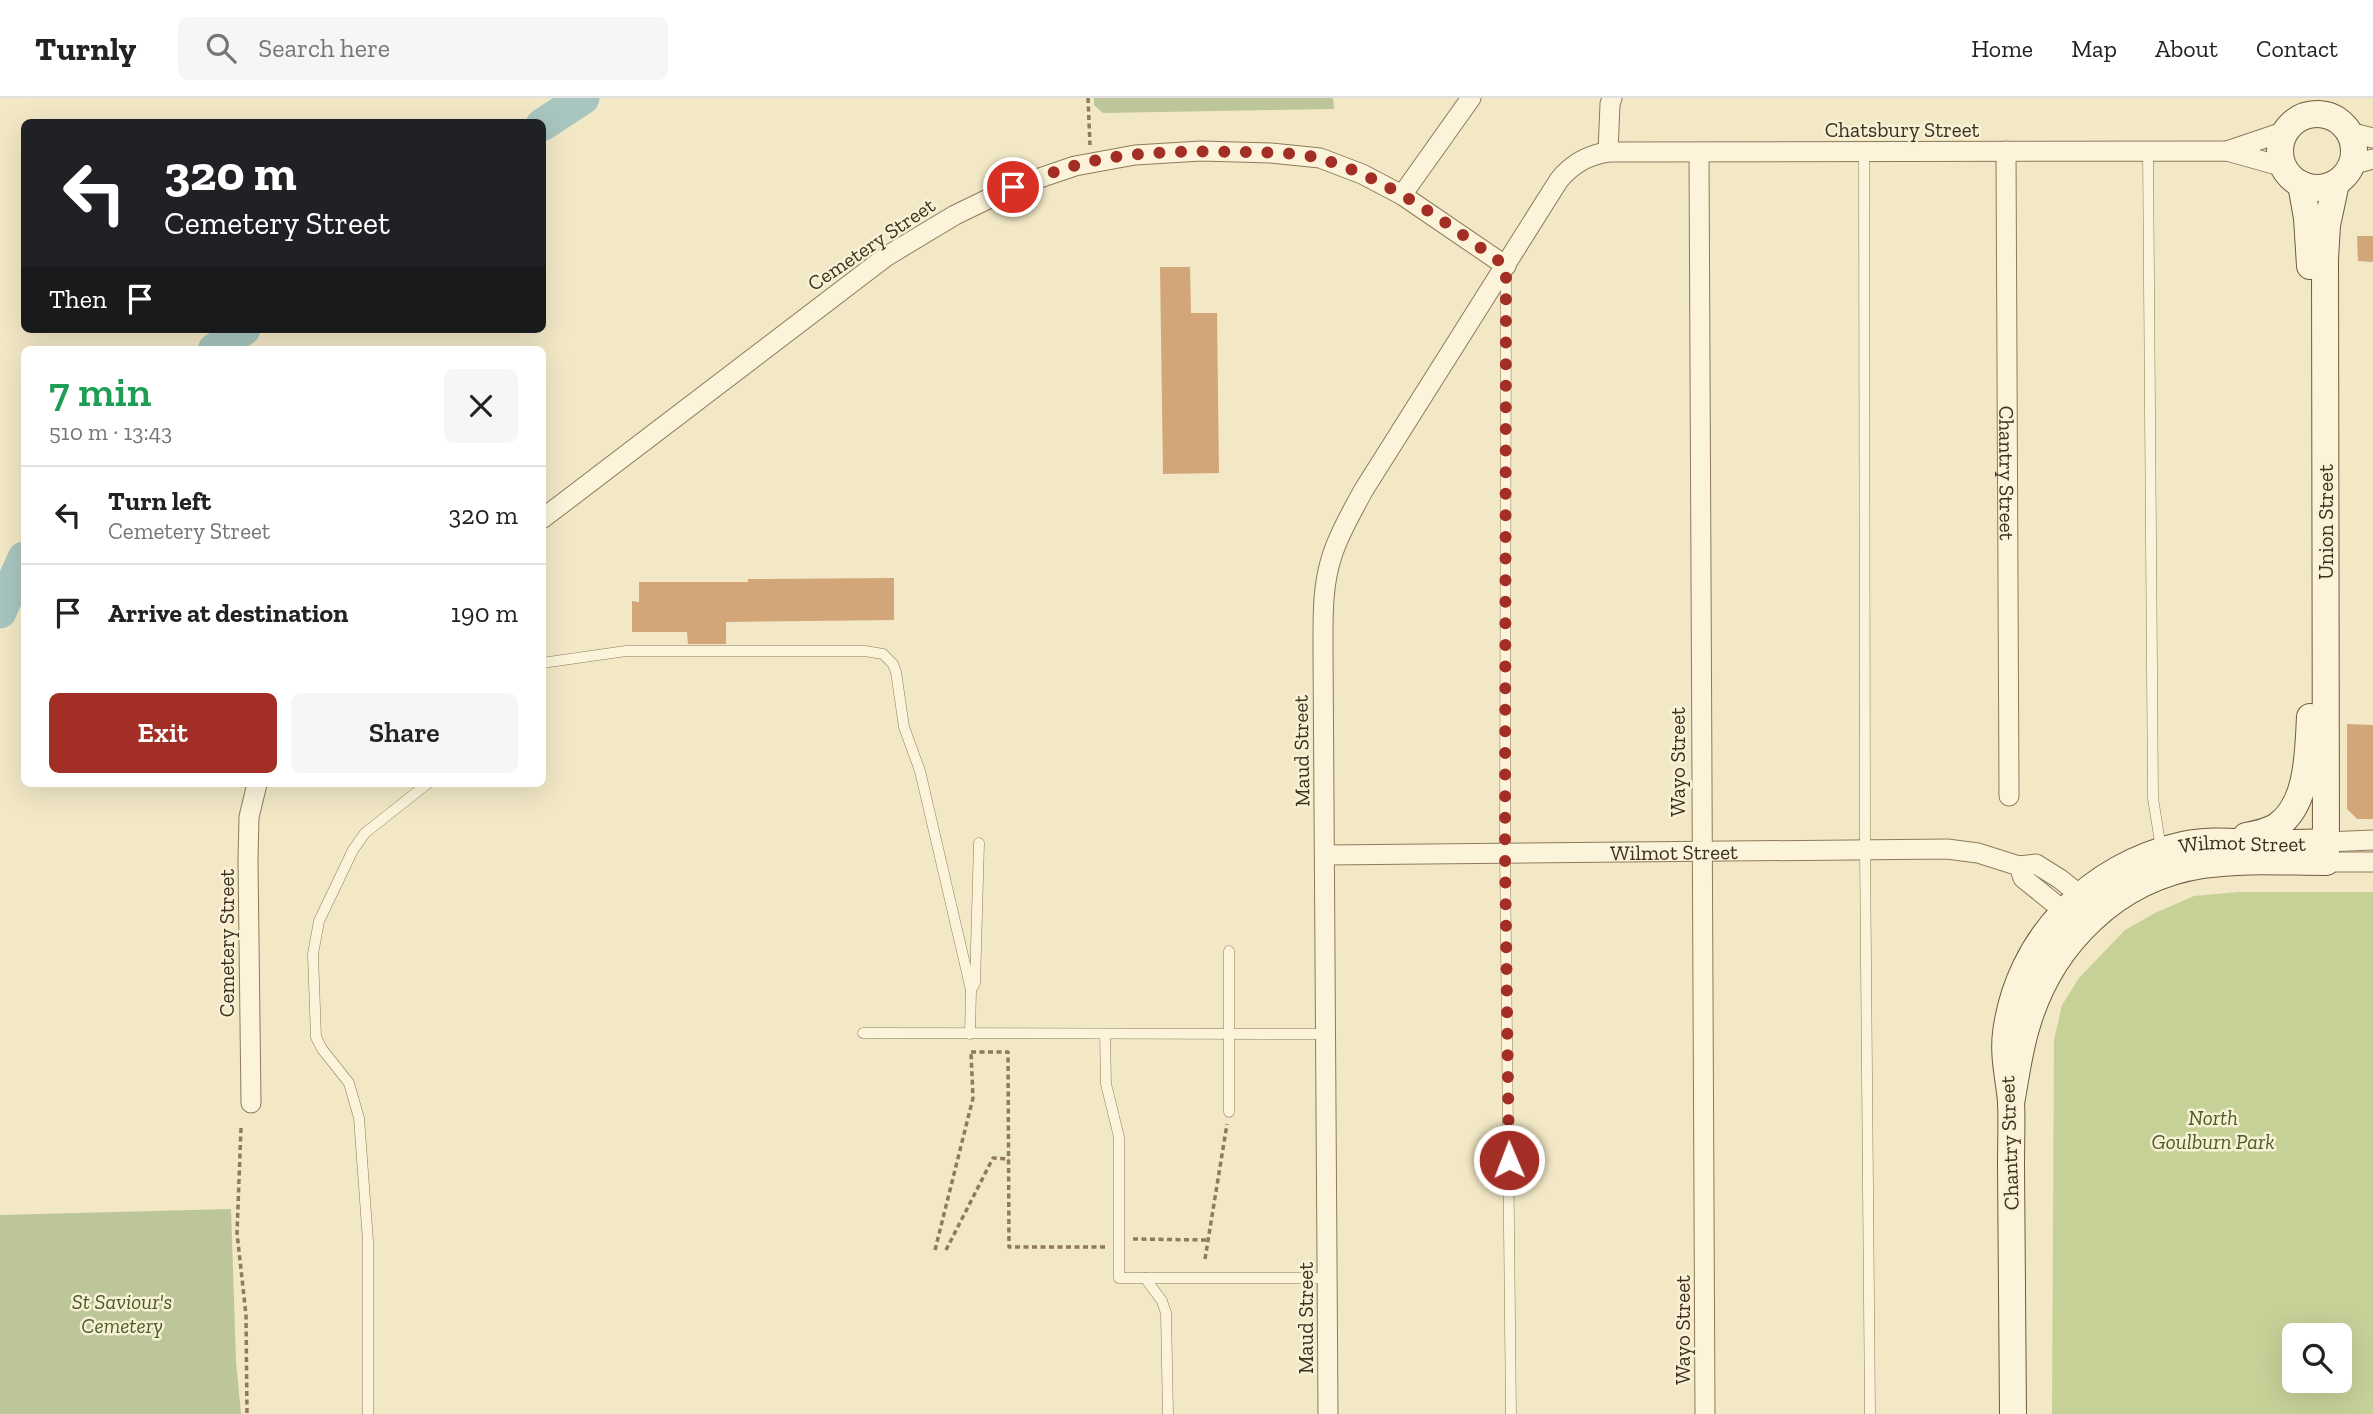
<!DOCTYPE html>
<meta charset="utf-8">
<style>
:root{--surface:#fff;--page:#f6f6f6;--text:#222;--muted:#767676;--line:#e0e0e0;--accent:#a32e25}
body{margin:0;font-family:"Zilla Slab",serif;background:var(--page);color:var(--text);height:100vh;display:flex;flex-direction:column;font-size:26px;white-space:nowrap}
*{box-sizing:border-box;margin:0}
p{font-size:23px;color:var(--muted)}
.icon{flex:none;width:38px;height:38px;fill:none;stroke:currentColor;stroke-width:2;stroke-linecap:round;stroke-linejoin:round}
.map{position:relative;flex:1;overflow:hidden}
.drawer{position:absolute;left:21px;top:248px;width:525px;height:441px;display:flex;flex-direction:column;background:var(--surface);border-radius:10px;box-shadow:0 7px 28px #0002}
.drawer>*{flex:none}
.banner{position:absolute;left:21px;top:21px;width:525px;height:214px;border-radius:10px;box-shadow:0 7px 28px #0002;background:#202124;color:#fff;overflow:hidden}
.tools{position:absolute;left:2282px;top:1225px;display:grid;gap:14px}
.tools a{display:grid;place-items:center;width:70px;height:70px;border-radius:10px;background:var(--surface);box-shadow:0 7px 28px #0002;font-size:35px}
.pin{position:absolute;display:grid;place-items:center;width:60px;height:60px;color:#fff;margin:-30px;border:4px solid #fff;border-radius:50%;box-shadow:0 2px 7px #0007}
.me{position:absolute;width:77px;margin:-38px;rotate:359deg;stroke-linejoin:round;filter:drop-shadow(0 0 5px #0008)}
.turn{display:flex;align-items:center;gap:24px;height:147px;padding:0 28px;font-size:32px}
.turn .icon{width:91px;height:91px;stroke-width:2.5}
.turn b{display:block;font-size:49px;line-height:60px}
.then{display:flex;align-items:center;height:66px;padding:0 28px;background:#0003;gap:14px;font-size:26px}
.round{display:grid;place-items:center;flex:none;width:74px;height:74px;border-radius:10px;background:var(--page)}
.overview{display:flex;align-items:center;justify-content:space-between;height:119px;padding:0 28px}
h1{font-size:42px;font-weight:600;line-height:52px;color:#1e9e55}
.button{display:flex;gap:14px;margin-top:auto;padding:14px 28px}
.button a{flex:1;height:80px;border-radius:10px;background:var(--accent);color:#fff;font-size:28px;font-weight:600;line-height:80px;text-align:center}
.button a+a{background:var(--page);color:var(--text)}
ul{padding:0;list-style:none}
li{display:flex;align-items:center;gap:21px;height:98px;padding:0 28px;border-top:2px solid var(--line)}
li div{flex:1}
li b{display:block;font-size:26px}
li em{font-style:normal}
header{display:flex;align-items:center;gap:42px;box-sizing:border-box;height:98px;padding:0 35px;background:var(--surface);border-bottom:2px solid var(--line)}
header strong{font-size:33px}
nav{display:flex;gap:38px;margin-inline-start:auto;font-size:24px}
.search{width:490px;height:63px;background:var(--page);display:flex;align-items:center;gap:18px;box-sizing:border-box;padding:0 24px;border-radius:10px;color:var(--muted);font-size:26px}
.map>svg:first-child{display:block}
</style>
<header>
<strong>Turnly</strong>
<div class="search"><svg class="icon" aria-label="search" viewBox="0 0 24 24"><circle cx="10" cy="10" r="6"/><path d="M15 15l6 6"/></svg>Search here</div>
<nav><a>Home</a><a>Map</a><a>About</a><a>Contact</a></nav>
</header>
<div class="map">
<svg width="2373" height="1316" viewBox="0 0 2373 1316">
<rect width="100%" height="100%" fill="#f2e8c6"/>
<path fill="#c6d198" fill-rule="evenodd" d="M2239 794H2373V1316H2052L2054 942 2062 907 2079 880 2125 832 2155 815 2194 798ZM2340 1237V1283H2294V1237Z"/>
<g fill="#bcc698">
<polygon points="1094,0 1333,0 1334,11 1103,15 1094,7"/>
<polygon points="231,1111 236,1263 241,1316 0,1316 0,1117"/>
</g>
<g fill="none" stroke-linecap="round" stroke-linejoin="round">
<g stroke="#a8c5bf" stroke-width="33">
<polyline points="542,27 583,0"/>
<polyline points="214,252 244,231"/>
<polyline points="0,514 24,460"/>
</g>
</g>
<g fill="#d3a679">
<polygon points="2357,138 2373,138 2373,164 2358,163"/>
<polygon points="1160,169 1190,169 1191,215 1217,215 1219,375 1163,376"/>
<polygon points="894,480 894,522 726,524 726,546 688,546 687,534 632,534 632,503 639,504 639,484 748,484 748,481"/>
<polygon points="2347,626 2373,627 2373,721 2357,721 2347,711"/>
</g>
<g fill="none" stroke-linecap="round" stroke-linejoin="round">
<g stroke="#8f7a5a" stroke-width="11">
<g id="service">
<polyline points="1864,53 1865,751 1870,1316"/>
<polyline points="2148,53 2153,700 2161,751"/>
<polyline points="1506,172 1505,755 1511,1316"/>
<polyline points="542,565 626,553 865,553 883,556 893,566 896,574 904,629 920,673 971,892"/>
<polyline points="863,935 1327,936"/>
<polyline points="970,936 971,892 975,885 979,745"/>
<polyline points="1105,936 1106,986 1119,1039 1119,1180 1327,1180"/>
<polyline points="1229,1014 1229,853"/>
<polyline points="1145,1180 1162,1203 1166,1215 1168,1316"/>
<polyline points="368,1316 368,1143 359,1020 349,985 322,951 316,939 313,856 319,823 353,752 365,735 427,686"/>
</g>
</g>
<g stroke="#8f7a5a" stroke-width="21">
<g id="minor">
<polyline points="2349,34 2373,40"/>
<path id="s1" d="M2006 53 2009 698"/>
<polyline points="2227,53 2286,33"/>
<polyline points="1608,54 1610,6 1612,0"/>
<polyline points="1699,55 1705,1316"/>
<polyline points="2351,67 2373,61"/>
<polyline points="1402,97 1471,0"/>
<polyline points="542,421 887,158 955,117 1013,89 1075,68 1135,57 1201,53 1271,55 1320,60 1362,76 1402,97 1506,168"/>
<polyline points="2326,744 2373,742"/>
<path id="s2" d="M1326 757 1947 751 1978 755 2019 768 2036 766 2060 781 2090 805"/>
<polyline points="2326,764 2373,764"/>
<polyline points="2019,768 2023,780 2075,822"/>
<polyline points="251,1005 248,762 249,719 257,686"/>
<path d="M1328 1316 1323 552C1323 520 1322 488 1332 458 1339 435 1352 414 1363 393L1559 82C1572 66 1587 57 1608 54L2227 53 2284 69"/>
</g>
</g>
<g stroke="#715b3d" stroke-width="28">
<g id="secondary">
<circle cx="2317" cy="53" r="37"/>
<polyline points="2301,86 2307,120 2310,168"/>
<path d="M2246 738C2257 736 2268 734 2277 728 2309 706 2308 653 2310 619"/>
<path d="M2011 1005C2016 979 2019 952 2027 927 2051 845 2117 780 2203 767 2243 761 2285 764 2326 764L2325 161 2327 127 2336 85"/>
<path id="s3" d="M2013 1316C2012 1233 2011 1150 2011 1067 2011 1046 2012 1024 2011 1003 2009 981 2003 958 2006 935 2018 840 2091 767 2183 747 2209 741 2231 744 2257 745 2280 746 2303 745 2326 744"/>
</g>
</g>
<g stroke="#8f7a5a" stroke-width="3.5" stroke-dasharray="5 3.5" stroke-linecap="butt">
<polyline points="1088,0 1090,47"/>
<polyline points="971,954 1008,954 1009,1149 1105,1149"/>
<polyline points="241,1030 237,1135 246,1217 247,1316"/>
<polyline points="1133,1141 1208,1142"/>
<polyline points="935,1152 973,1000 971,955"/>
<polyline points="946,1152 993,1060 1009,1061"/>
<polyline points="1205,1161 1227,1026"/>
</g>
<use href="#service" stroke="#fbf4da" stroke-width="10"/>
<use href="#minor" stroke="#fbf4da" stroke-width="19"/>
<use href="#secondary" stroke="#fbf4da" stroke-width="26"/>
</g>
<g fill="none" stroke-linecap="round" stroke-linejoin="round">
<path stroke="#a32e25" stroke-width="12" stroke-dasharray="0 21.6" d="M1013 89C1033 82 1053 74 1073 68 1129 52 1190 53 1248 54 1271 55 1300 54 1322 61 1390 81 1449 127 1506 168L1505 755 1509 1062"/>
</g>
<g text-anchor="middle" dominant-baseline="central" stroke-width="5" stroke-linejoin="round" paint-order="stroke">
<g font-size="21" fill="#3e301f" stroke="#f8f1d6">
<text x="1902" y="31">Chatsbury Street</text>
<text transform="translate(871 146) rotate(-34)">Cemetery Street</text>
<text stroke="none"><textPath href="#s1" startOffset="322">Chantry Street</textPath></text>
<text transform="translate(2325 424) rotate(-90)">Union Street</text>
<text transform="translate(1301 653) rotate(-91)">Maud Street</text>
<text transform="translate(1677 664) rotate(-90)">Wayo Street</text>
<text stroke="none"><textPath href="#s3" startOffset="716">Wilmot Street</textPath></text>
<text stroke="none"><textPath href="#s2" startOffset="348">Wilmot Street</textPath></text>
<text transform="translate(226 845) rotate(-90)">Cemetery Street</text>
<text transform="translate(2009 1045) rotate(-92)">Chantry Street</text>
<text transform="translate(1305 1220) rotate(-90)">Maud Street</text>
<text transform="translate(1682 1232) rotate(-90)">Wayo Street</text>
</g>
<g font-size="21" font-style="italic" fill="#495c24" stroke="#f8f1d6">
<text x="2213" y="1019">North<tspan x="2213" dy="24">Goulburn Park</tspan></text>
<text x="122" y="1203">St Saviour's<tspan x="122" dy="24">Cemetery</tspan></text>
</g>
</g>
</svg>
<div class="tools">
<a><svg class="icon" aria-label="search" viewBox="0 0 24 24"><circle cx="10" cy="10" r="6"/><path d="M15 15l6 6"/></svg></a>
</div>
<div class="pin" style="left:1013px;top:89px;background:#d93025"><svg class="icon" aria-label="arrive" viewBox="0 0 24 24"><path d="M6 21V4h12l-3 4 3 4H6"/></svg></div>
<svg class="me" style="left:1509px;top:1062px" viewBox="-20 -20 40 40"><circle r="17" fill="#a32e25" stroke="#fff" stroke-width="3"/><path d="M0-11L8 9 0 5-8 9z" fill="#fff"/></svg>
<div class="banner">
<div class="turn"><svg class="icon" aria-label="left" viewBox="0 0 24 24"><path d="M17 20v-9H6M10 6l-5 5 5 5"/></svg><div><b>320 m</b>Cemetery Street</div></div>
<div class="then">Then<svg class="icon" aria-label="arrive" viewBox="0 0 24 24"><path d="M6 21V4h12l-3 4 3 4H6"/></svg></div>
</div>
<section class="drawer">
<div class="overview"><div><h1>7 min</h1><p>510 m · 13:43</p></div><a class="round"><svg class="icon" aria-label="close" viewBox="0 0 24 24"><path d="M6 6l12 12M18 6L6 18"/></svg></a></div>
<ul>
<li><svg class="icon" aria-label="left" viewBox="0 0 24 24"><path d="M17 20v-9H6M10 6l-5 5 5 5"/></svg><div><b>Turn left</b><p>Cemetery Street</p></div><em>320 m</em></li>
<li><svg class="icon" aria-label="arrive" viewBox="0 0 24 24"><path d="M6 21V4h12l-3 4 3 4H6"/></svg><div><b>Arrive at destination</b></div><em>190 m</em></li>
</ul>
<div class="button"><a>Exit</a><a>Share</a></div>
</section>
</div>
